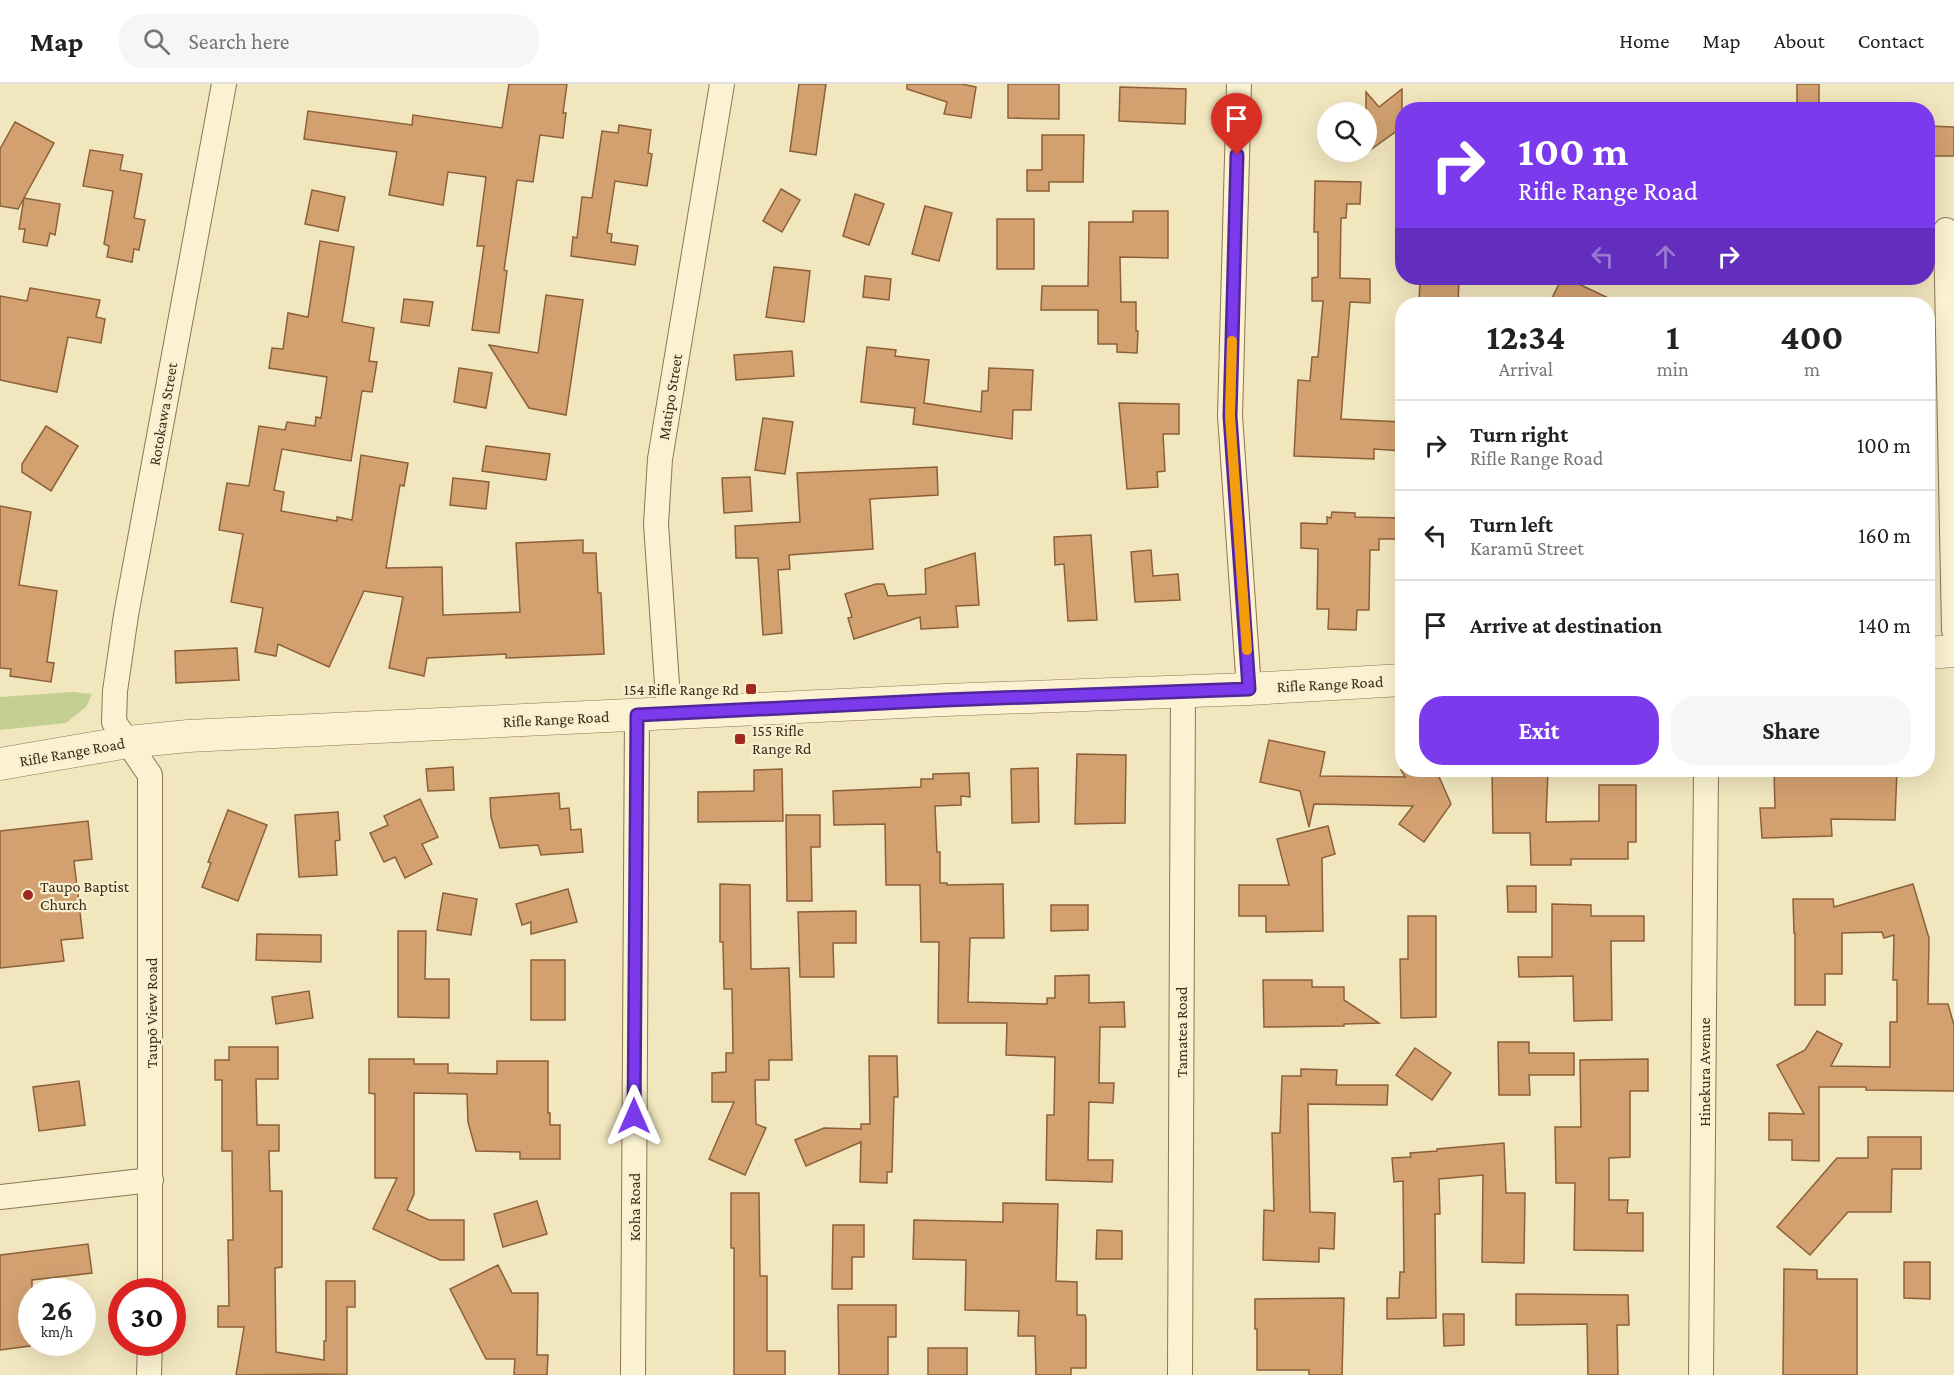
<!DOCTYPE html>
<meta charset="utf-8">
<style>
:root{--surface:#fff;--page:#f6f6f6;--text:#222;--muted:#767676;--line:#e0e0e0;--accent:#7c3aed}
body{margin:0;font-family:"Crimson Pro",serif;background:var(--page);color:var(--text);height:100vh;display:flex;flex-direction:column;font-size:22px;white-space:nowrap}
*{box-sizing:border-box;margin:0}
p{font-size:20px;color:var(--muted)}
.icon{flex:none;width:33px;height:33px;fill:none;stroke:currentColor;stroke-width:2;stroke-linecap:round;stroke-linejoin:round}
.map{position:relative;flex:1;overflow:hidden}
.details{position:absolute;left:1395px;top:213px;width:540px;height:480px;display:flex;flex-direction:column;background:var(--surface);border-radius:24px;box-shadow:0 6px 24px #0002}
.details>*{flex:none}
.top-card{position:absolute;left:1395px;top:18px;width:540px;height:183px;border-radius:24px;box-shadow:0 6px 24px #0002;background:#7c3aed;color:#fff;overflow:hidden}
.tools{position:absolute;left:1317px;top:18px;display:grid;gap:12px}
.tools a{display:grid;place-items:center;width:60px;height:60px;border-radius:50%;background:var(--surface);box-shadow:0 6px 24px #0002;font-size:30px}
.speed{position:absolute;left:18px;top:1194px;display:flex;gap:12px;font-size:30px;font-weight:700;text-align:center}
.speed>*{display:grid;place-content:center;width:78px;height:78px;border-radius:50%;background:var(--surface);box-shadow:0 6px 24px #0002;line-height:1}
.speed small{font-size:15px;font-weight:400}
.speed .limit{border:9px solid #d22;background:#fff;color:#111}
.pin{position:absolute;display:grid;place-items:center;width:51px;height:51px;color:#fff;margin:-62px -26px;border-radius:50% 50% 50% 0;rotate:-45deg;box-shadow:0 0 6px #0007}
.pin .icon{rotate:45deg}
.me{position:absolute;width:66px;margin:-33px;rotate:0deg;stroke-linejoin:round;filter:drop-shadow(0 0 4px #0008)}
.turn{display:flex;align-items:center;gap:21px;height:126px;padding:0 24px;font-size:27px}
.turn .icon{width:78px;height:78px;stroke-width:2.5}
.turn b{display:block;font-size:42px;line-height:51px}
.lanes{display:flex;align-items:center;height:57px;padding:0 24px;background:#0003;justify-content:center;gap:30px;direction:ltr}
.lanes .off{opacity:.35}
.eta{display:flex;justify-content:space-evenly;align-items:center;height:102px;text-align:center}
.eta b{font-size:36px;font-weight:700;line-height:42px}
.button{display:flex;gap:12px;margin-top:auto;padding:12px 24px}
.button a{flex:1;height:69px;border-radius:24px;background:var(--accent);color:#fff;font-size:24px;font-weight:700;line-height:69px;text-align:center}
.button a+a{background:var(--page);color:var(--text)}
ul{padding:0;list-style:none}
li{display:flex;align-items:center;gap:18px;height:90px;padding:0 24px;border-top:2px solid var(--line)}
li div{flex:1}
li b{display:block;font-size:22px}
li em{font-style:normal}
header{display:flex;align-items:center;gap:36px;box-sizing:border-box;height:84px;padding:0 30px;background:var(--surface);border-bottom:2px solid var(--line)}
header strong{font-size:28px}
nav{display:flex;gap:33px;margin-inline-start:auto;font-size:21px}
.search{width:420px;height:54px;background:var(--page);display:flex;align-items:center;gap:15px;box-sizing:border-box;padding:0 21px;border-radius:24px;color:var(--muted);font-size:22px}
.map>svg:first-child{display:block}
</style>
<header>
<strong>Map</strong>
<div class="search"><svg class="icon" aria-label="search" viewBox="0 0 24 24"><circle cx="10" cy="10" r="6"/><path d="M15 15l6 6"/></svg>Search here</div>
<nav><a>Home</a><a>Map</a><a>About</a><a>Contact</a></nav>
</header>
<div class="map">
<svg width="1954" height="1291" viewBox="0 0 1954 1291">
<rect width="100%" height="100%" fill="#f1e6be"/>
<polygon fill="#c4d091" points="73,608 92,610 86,623 66,639 0,646 0,613"/>
<g fill="#d3a170" stroke="#8c6039" stroke-width="1.5">
<polygon points="509,0 567,0 563,29 566,29 563,54 540,51 533,98 517,96 504,186 507,187 499,249 472,246 484,162 477,162 486,93 448,88 443,121 389,111 397,68 304,55 308,27 412,41 413,31 502,44"/>
<polygon points="799,0 826,0 816,71 790,67"/>
<polygon points="907,0 962,0 976,3 971,34 944,30 947,18 907,5"/>
<polygon points="1008,0 1059,0 1059,35 1008,34"/>
<rect x="1797" y="0" width="22" height="26"/>
<polygon points="1120,3 1186,5 1185,40 1119,37"/>
<polygon points="1402,5 1402,43 1366,69 1366,8 1379,23"/>
<polygon points="15,38 54,59 18,125 0,122 0,65"/>
<polygon points="619,41 651,46 648,69 652,70 647,102 615,97 607,149 612,150 611,158 638,162 635,181 571,172 573,153 577,154 582,113 592,114 602,47 618,49"/>
<polygon points="1928,42 1954,43 1954,72 1928,72"/>
<polygon points="1042,51 1084,51 1083,98 1049,98 1049,107 1027,107 1027,86 1042,86"/>
<polygon points="90,66 123,71 120,86 142,90 134,134 145,136 139,166 134,165 132,178 107,173 109,162 104,160 113,107 83,102"/>
<polygon points="1315,97 1361,98 1360,120 1347,120 1346,134 1341,134 1340,194 1370,195 1370,219 1350,218 1341,335 1402,338 1402,367 1374,365 1374,375 1294,372 1298,296 1310,297 1312,273 1318,273 1323,217 1312,217 1312,194 1318,193 1318,148 1314,148"/>
<polygon points="781,105 800,116 782,148 763,137"/>
<polygon points="312,106 345,113 338,147 305,140"/>
<polygon points="855,110 884,120 869,161 843,152"/>
<polygon points="24,114 60,120 55,151 50,149 47,162 23,158 25,145 19,145"/>
<polygon points="925,122 952,129 939,177 912,170"/>
<polygon points="1133,127 1168,127 1168,174 1120,173 1121,218 1136,218 1136,247 1138,247 1137,269 1117,268 1117,260 1098,260 1098,226 1041,226 1042,202 1088,202 1089,138 1133,138"/>
<rect x="997" y="135" width="37" height="50"/>
<polygon points="320,157 354,163 342,238 374,244 369,277 377,278 372,308 362,307 351,377 282,365 274,406 284,408 281,427 337,437 337,433 352,436 361,371 408,379 404,402 400,401 386,484 442,483 443,531 520,528 516,459 583,456 583,469 596,469 598,509 601,509 604,570 506,574 506,570 427,574 424,592 389,584 403,513 364,507 329,583 278,560 276,572 255,568 263,524 231,518 243,450 219,446 227,399 249,402 259,342 285,346 287,338 315,342 316,333 321,334 327,293 269,284 272,264 283,265 288,229 308,233"/>
<polygon points="774,183 810,187 804,238 766,233"/>
<polygon points="865,192 891,195 889,216 863,213"/>
<polygon points="1420,194 1459,194 1458,220 1419,220"/>
<polygon points="1562,194 1566,194 1621,220 1549,220"/>
<polygon points="30,204 100,216 96,233 105,235 101,259 68,253 57,308 0,296 0,212 27,217"/>
<polygon points="546,211 583,216 566,331 529,324 489,261 538,269"/>
<polygon points="404,215 433,218 429,242 401,238"/>
<polygon points="867,263 896,266 895,272 929,276 924,319 981,328 982,307 988,307 989,284 1033,286 1031,326 1013,326 1012,355 913,340 915,324 861,318"/>
<polygon points="792,267 794,292 736,296 734,271"/>
<polygon points="459,284 492,289 486,324 454,318"/>
<polygon points="1119,319 1179,320 1179,350 1163,350 1165,387 1157,388 1158,403 1127,405"/>
<polygon points="763,334 793,338 785,390 755,386"/>
<polygon points="46,342 78,362 51,407 22,388 22,380"/>
<polygon points="486,362 550,370 546,396 482,387"/>
<polygon points="937,383 938,411 870,415 873,465 789,471 790,485 778,486 782,549 763,551 758,474 736,474 735,442 800,438 797,389"/>
<polygon points="750,393 752,427 724,429 722,394"/>
<polygon points="453,394 489,398 486,425 450,421"/>
<polygon points="0,422 31,428 19,501 57,507 47,578 54,579 51,598 10,592 11,585 0,584"/>
<polygon points="1332,428 1355,429 1355,433 1402,434 1402,455 1379,455 1379,466 1370,466 1369,526 1357,526 1356,546 1328,545 1329,525 1317,525 1318,465 1301,464 1301,439 1327,440 1327,433 1331,434"/>
<polygon points="1091,451 1097,536 1068,537 1064,480 1055,481 1054,453"/>
<polygon points="1151,466 1153,492 1178,490 1180,516 1135,518 1131,468"/>
<polygon points="975,469 979,521 956,522 958,543 921,545 920,533 854,555 848,534 852,533 845,510 876,500 884,500 888,512 926,510 925,485"/>
<polygon points="237,564 239,596 176,599 175,567"/>
<polygon points="1269,656 1325,668 1320,692 1405,693 1401,686 1436,686 1451,720 1424,758 1399,740 1413,722 1314,720 1309,743 1300,707 1260,698"/>
<polygon points="1077,670 1126,671 1125,739 1075,740"/>
<polygon points="453,683 454,706 428,707 426,685"/>
<polygon points="1038,684 1039,738 1012,739 1011,685"/>
<polygon points="782,685 783,737 698,738 698,708 754,707 754,686"/>
<polygon points="1492,686 1548,686 1546,738 1599,737 1599,701 1636,701 1636,758 1628,758 1628,775 1571,775 1571,781 1531,781 1530,749 1493,749"/>
<polygon points="1774,686 1897,686 1895,736 1831,735 1832,752 1762,754 1760,724 1775,724"/>
<polygon points="969,689 970,713 961,712 961,721 935,722 937,768 940,768 940,799 947,799 947,801 1003,800 1004,854 970,854 968,918 1047,920 1047,914 1055,914 1055,892 1089,891 1089,919 1124,918 1125,943 1100,943 1099,999 1114,999 1113,1019 1089,1018 1088,1076 1113,1076 1112,1098 1046,1096 1047,1031 1054,1031 1055,973 1006,971 1007,939 938,939 939,858 921,858 920,801 886,801 885,740 834,741 833,707 921,703 921,695 933,695 933,690"/>
<polygon points="559,709 560,725 569,724 571,746 581,745 583,768 541,771 538,761 500,764 491,733 490,714"/>
<polygon points="420,715 438,753 422,760 432,780 405,794 395,773 384,778 370,749 388,741 384,732"/>
<polygon points="228,726 267,741 238,817 202,803 211,779 208,778"/>
<polygon points="338,728 340,756 335,757 337,791 299,793 295,731"/>
<polygon points="786,731 820,731 820,763 811,763 812,817 787,817"/>
<polygon points="88,737 92,775 74,777 83,854 61,856 64,877 0,884 0,747"/>
<polygon points="1328,742 1335,770 1322,774 1323,847 1266,848 1266,832 1239,832 1239,801 1289,801 1277,755"/>
<polygon points="720,800 750,801 751,885 789,884 792,976 769,976 769,996 755,996 756,1040 766,1044 745,1091 709,1075 734,1018 712,1018 712,989 726,988 726,969 733,969 732,905 724,905 723,858 720,858"/>
<polygon points="1913,800 1929,854 1928,920 1948,920 1954,941 1954,1007 1866,1006 1866,1003 1819,1003 1819,1077 1792,1076 1792,1056 1769,1056 1769,1029 1804,1030 1777,981 1805,966 1817,947 1842,960 1831,982 1890,983 1890,938 1897,938 1897,896 1893,896 1894,851 1884,854 1882,848 1842,849 1842,890 1825,890 1825,921 1795,921 1795,849 1794,849 1793,815 1833,815 1834,823"/>
<polygon points="1507,802 1536,802 1536,828 1508,828"/>
<polygon points="568,805 577,838 531,850 531,838 522,841 516,820"/>
<polygon points="443,809 477,815 471,851 437,846"/>
<polygon points="1552,820 1591,821 1591,832 1644,832 1644,857 1611,857 1612,936 1574,937 1573,892 1519,893 1518,873 1552,873"/>
<polygon points="1051,821 1088,821 1088,846 1051,847"/>
<polygon points="856,827 856,859 833,859 834,893 800,893 798,828"/>
<polygon points="1408,832 1436,832 1436,933 1401,934 1400,875 1408,875"/>
<polygon points="398,847 426,847 425,895 449,895 449,934 398,933"/>
<polygon points="257,850 321,851 321,878 256,876"/>
<rect x="531" y="876" width="34" height="60"/>
<polygon points="1263,896 1312,896 1312,903 1344,903 1344,916 1379,939 1344,940 1344,942 1264,943"/>
<polygon points="309,907 313,934 276,940 272,913"/>
<polygon points="1498,958 1529,958 1529,969 1574,969 1574,991 1529,991 1530,1011 1499,1011"/>
<polygon points="229,963 278,963 278,995 256,995 257,1041 279,1041 279,1067 269,1067 270,1107 282,1107 282,1183 275,1184 276,1268 324,1276 324,1257 326,1257 326,1197 355,1197 355,1223 347,1223 347,1290 236,1291 244,1243 218,1243 218,1222 229,1222 228,1156 233,1156 232,1067 222,1067 222,996 215,996 215,976 229,976"/>
<polygon points="1415,964 1451,989 1432,1016 1396,991"/>
<polygon points="869,972 897,972 898,1013 894,1013 892,1088 887,1088 887,1099 860,1098 861,1058 806,1082 795,1056 824,1044 861,1045 861,1040 870,1040"/>
<polygon points="369,975 414,975 414,980 448,980 448,989 497,990 497,977 548,977 548,1029 550,1029 550,1041 560,1041 560,1075 520,1075 520,1068 476,1067 468,1038 467,1010 414,1009 414,1110 407,1126 429,1136 464,1136 464,1176 440,1176 373,1145 397,1094 375,1094 375,1010 369,1009"/>
<polygon points="1648,975 1648,1007 1630,1007 1630,1073 1609,1074 1609,1116 1628,1116 1627,1129 1643,1129 1643,1167 1574,1166 1575,1099 1556,1099 1555,1043 1581,1043 1580,976"/>
<polygon points="1301,985 1337,986 1336,1001 1388,1001 1387,1021 1308,1020 1310,1128 1335,1129 1334,1165 1319,1164 1319,1178 1263,1176 1264,1126 1274,1127 1272,1049 1280,1049 1282,992 1301,992"/>
<polygon points="79,997 85,1041 39,1047 33,1003"/>
<polygon points="1868,1053 1921,1053 1921,1085 1892,1085 1891,1128 1848,1128 1810,1171 1777,1143 1837,1074 1868,1074"/>
<polygon points="1504,1059 1506,1109 1525,1109 1524,1179 1482,1178 1483,1091 1439,1095 1440,1130 1435,1130 1436,1234 1387,1235 1387,1214 1399,1214 1400,1188 1404,1188 1403,1097 1394,1098 1392,1074 1411,1073 1410,1069 1437,1067 1437,1065"/>
<polygon points="731,1109 759,1109 760,1192 767,1192 767,1267 785,1267 785,1291 734,1291 734,1164 731,1164"/>
<polygon points="537,1117 547,1150 503,1163 494,1130"/>
<polygon points="1003,1119 1058,1120 1056,1197 1077,1198 1077,1231 1085,1231 1086,1235 1086,1284 1071,1284 1071,1291 1036,1291 1035,1252 1018,1252 1019,1227 965,1226 966,1176 913,1175 914,1136 1003,1138"/>
<polygon points="833,1141 864,1141 864,1173 852,1173 852,1205 832,1205"/>
<polygon points="1097,1146 1122,1147 1122,1175 1096,1175"/>
<polygon points="88,1160 92,1189 32,1196 32,1239 28,1239 30,1262 0,1266 0,1171"/>
<polygon points="1904,1178 1930,1178 1930,1215 1904,1214"/>
<polygon points="498,1181 512,1209 538,1209 537,1271 548,1271 547,1291 514,1291 515,1275 486,1275 450,1205"/>
<polygon points="1784,1185 1817,1186 1817,1195 1857,1195 1857,1291 1783,1291"/>
<polygon points="1516,1210 1628,1211 1629,1241 1617,1241 1618,1291 1588,1291 1587,1240 1516,1241"/>
<polygon points="1344,1214 1342,1291 1309,1291 1309,1286 1257,1286 1257,1245 1255,1245 1255,1215"/>
<polygon points="838,1221 896,1221 896,1253 888,1253 888,1291 839,1291"/>
<polygon points="1443,1230 1464,1230 1464,1261 1444,1262"/>
<rect x="928" y="1264" width="39" height="27"/>
</g>
<g fill="none" stroke-linecap="round" stroke-linejoin="round">
<g stroke="#8b7655" stroke-width="26">
<g id="minor">
<polyline points="1239,0 1230,332 1249,605"/>
<polyline points="1946,146 1954,546"/>
<polyline points="669,629 656,440 660,375 722,0"/>
<polyline points="0,1113 151,1096"/>
<polyline points="150,1208 150,691 114,638 115,607 126,531 224,0"/>
<polyline points="149,1291 150,1258"/>
<polyline points="633,1291 637,631"/>
<polyline points="1180,1291 1183,606"/>
<polyline points="1701,1291 1706,686"/>
</g>
</g>
<g stroke="#8b7655" stroke-width="33">
<g id="tertiary">
<polyline points="1928,569 1954,567"/>
<polyline points="0,680 128,658 188,652 945,616 1249,605 1402,596"/>
</g>
</g>
<use href="#minor" stroke="#fbf2d1" stroke-width="24"/>
<use href="#tertiary" stroke="#fbf2d1" stroke-width="32"/>
</g>
<g fill="none" stroke-linecap="round" stroke-linejoin="round">
<g stroke="#51269a" stroke-width="15">
<polyline id="route" points="634,1032 637,631 945,616 1249,605 1230,332 1237,71"/>
</g>
<use href="#route" stroke="#7c3aed" stroke-width="10"/>
<polyline stroke="#f59e0b" stroke-width="10" points="1232,257 1230,332 1247,566"/>
</g>
<g fill="#9f2920" stroke="#f8efce" stroke-width="2">
<rect x="745" y="599" width="12" height="12" rx="3"/>
<rect x="734" y="649" width="12" height="12" rx="3"/>
<circle cx="28" cy="811" r="6"/>
</g>
<g text-anchor="middle" dominant-baseline="central" stroke-width="4.5" stroke-linejoin="round" paint-order="stroke">
<g font-size="16" fill="#392c1b" stroke="#f8efce">
<text transform="translate(670 313) rotate(-81)">Matipo Street</text>
<text transform="translate(163 330) rotate(-80)">Rotokawa Street</text>
<text transform="translate(1330 600) rotate(-3)">Rifle Range Road</text>
<text transform="translate(556 635) rotate(-3)">Rifle Range Road</text>
<text transform="translate(72 668) rotate(-10)">Rifle Range Road</text>
<text transform="translate(151 929) rotate(-90)">Taupō View Road</text>
<text transform="translate(1181 948) rotate(-90)">Tamatea Road</text>
<text transform="translate(1704 988) rotate(-90)">Hinekura Avenue</text>
<text transform="translate(634 1123) rotate(-90)">Koha Road</text>
</g>
<g font-size="16" fill="#392c1b" stroke="#f8efce" text-anchor="start">
<text x="739" y="605" text-anchor="end">154 Rifle Range Rd</text>
<text x="752" y="646">155 Rifle<tspan x="752" dy="18">Range Rd</tspan></text>
<text x="40" y="802">Taupo Baptist<tspan x="40" dy="18">Church</tspan></text>
</g>
</g>
</svg>
<div class="tools">
<a><svg class="icon" aria-label="search" viewBox="0 0 24 24"><circle cx="10" cy="10" r="6"/><path d="M15 15l6 6"/></svg></a>
</div>
<div class="speed"><div>26<small>km/h</small></div><div class="limit">30</div></div>
<div class="pin" style="left:1237px;top:71px;background:#d93025"><svg class="icon" aria-label="arrive" viewBox="0 0 24 24"><path d="M6 21V4h12l-3 4 3 4H6"/></svg></div>
<svg class="me" style="left:634px;top:1032px" viewBox="-20 -20 40 40"><path d="M0-17L14 15 0 8-14 15z" fill="#7c3aed" stroke="#fff" stroke-width="4"/></svg>
<div class="top-card">
<div class="turn"><svg class="icon" aria-label="right" viewBox="0 0 24 24"><path d="M7 20v-9h11M14 6l5 5-5 5"/></svg><div><b>100 m</b>Rifle Range Road</div></div>
<div class="lanes"><svg class="icon off" aria-label="left" viewBox="0 0 24 24"><path d="M17 20v-9H6M10 6l-5 5 5 5"/></svg><svg class="icon off" aria-label="ahead" viewBox="0 0 24 24"><path d="M12 20V5M6 11l6-6 6 6"/></svg><svg class="icon" aria-label="right" viewBox="0 0 24 24"><path d="M7 20v-9h11M14 6l5 5-5 5"/></svg></div>
</div>
<section class="details">
<div class="eta">
<div><b>12:34</b><p>Arrival</p></div>
<div><b>1</b><p>min</p></div>
<div><b>400</b><p>m</p></div>
</div>
<ul>
<li><svg class="icon" aria-label="right" viewBox="0 0 24 24"><path d="M7 20v-9h11M14 6l5 5-5 5"/></svg><div><b>Turn right</b><p>Rifle Range Road</p></div><em>100 m</em></li>
<li><svg class="icon" aria-label="left" viewBox="0 0 24 24"><path d="M17 20v-9H6M10 6l-5 5 5 5"/></svg><div><b>Turn left</b><p>Karamū Street</p></div><em>160 m</em></li>
<li><svg class="icon" aria-label="arrive" viewBox="0 0 24 24"><path d="M6 21V4h12l-3 4 3 4H6"/></svg><div><b>Arrive at destination</b></div><em>140 m</em></li>
</ul>
<div class="button"><a>Exit</a><a>Share</a></div>
</section>
</div>
